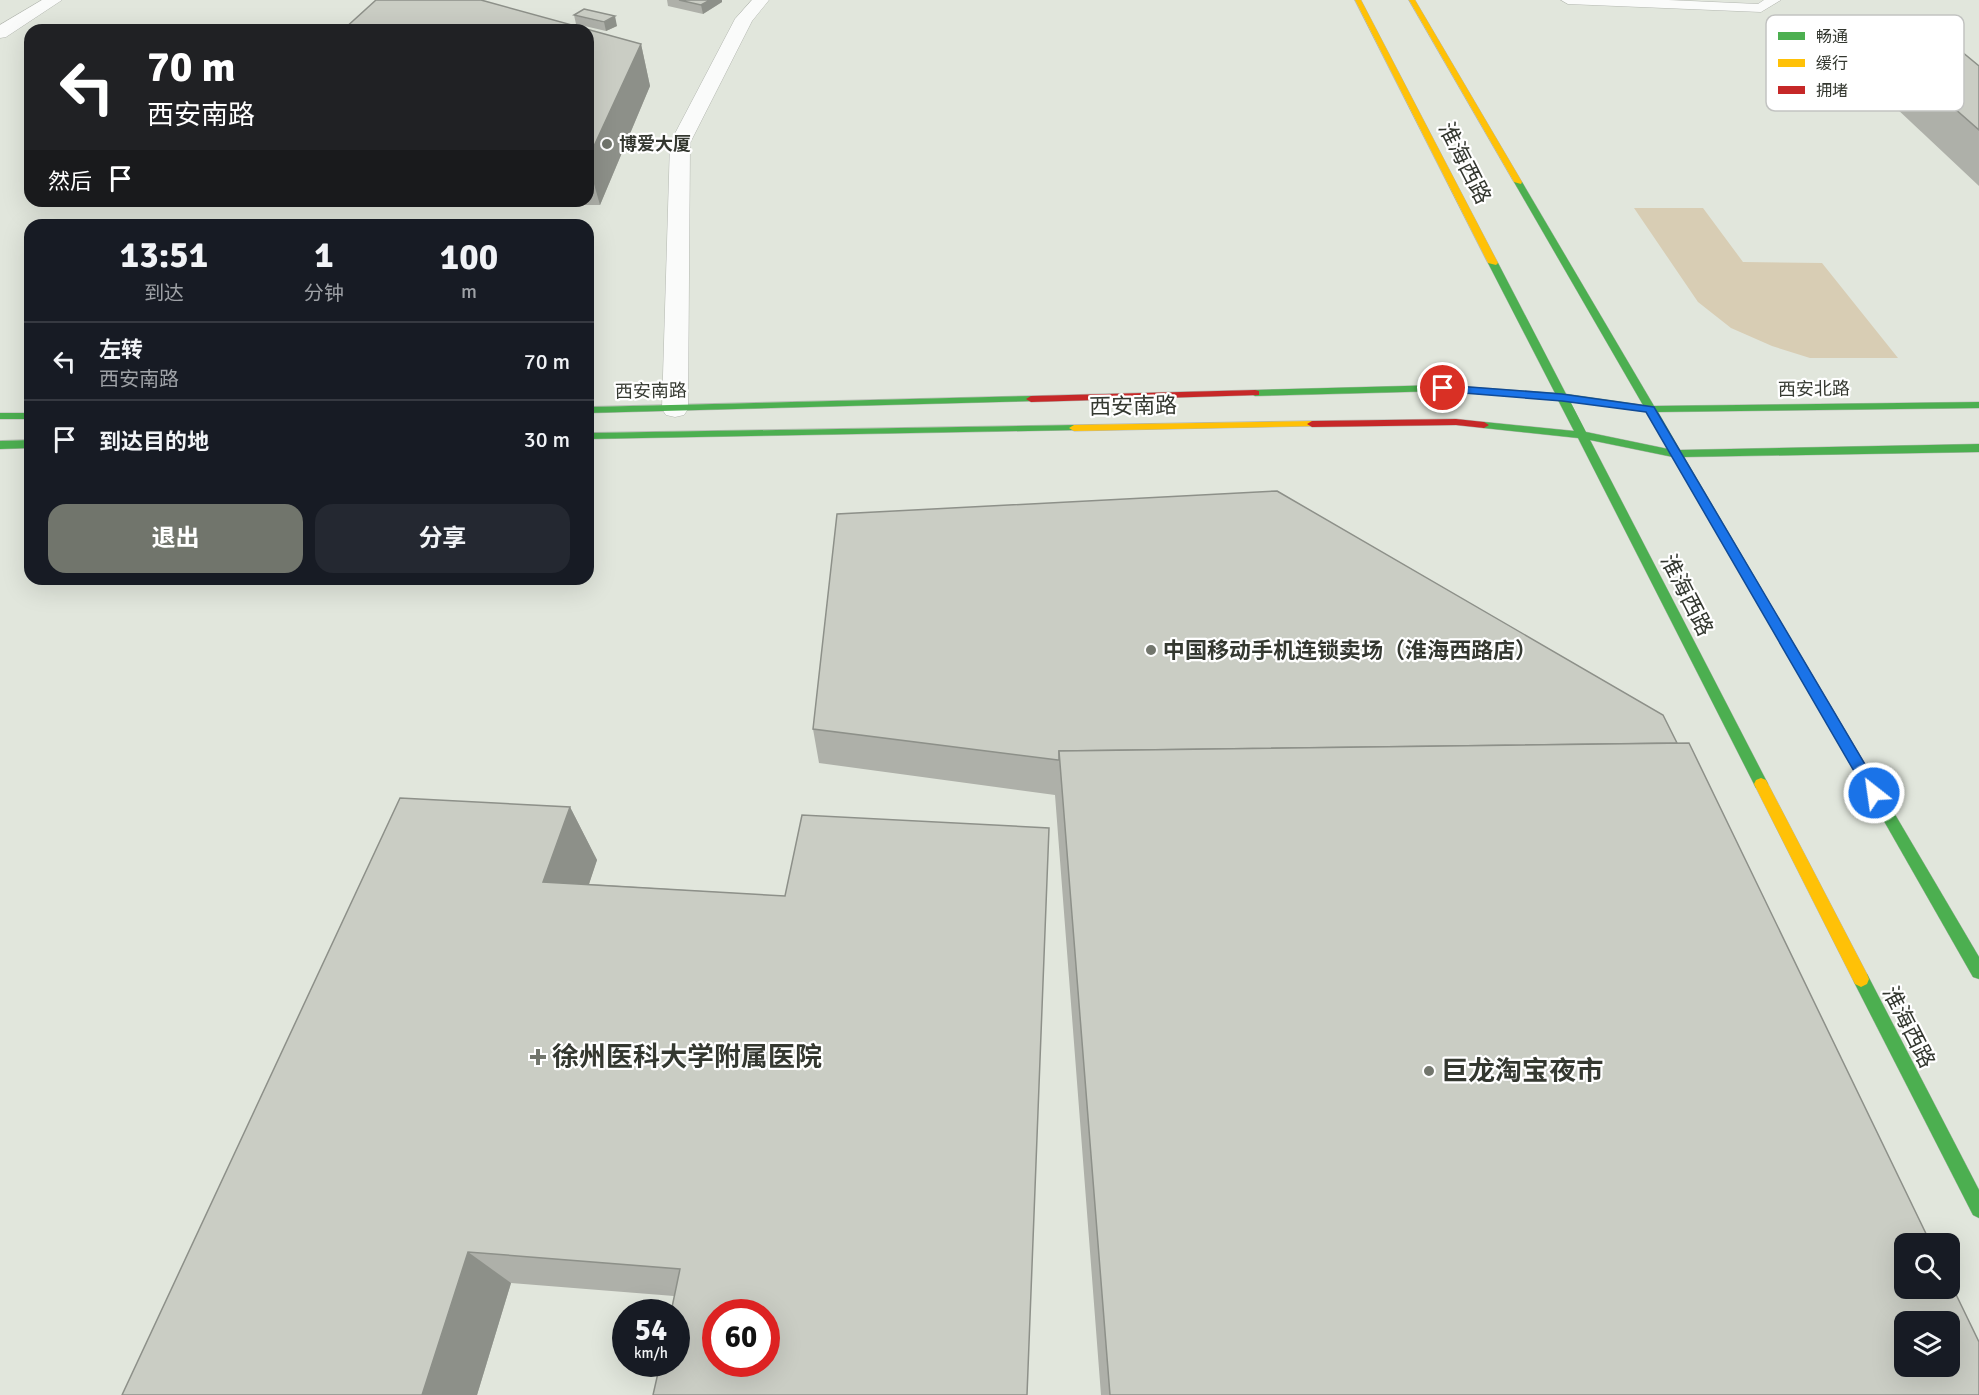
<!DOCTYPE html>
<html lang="zh">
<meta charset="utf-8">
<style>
:root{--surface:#171b24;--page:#242831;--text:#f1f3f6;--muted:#9ea1a6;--line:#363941;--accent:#71756c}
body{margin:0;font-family:Signika,"Noto Sans SC",sans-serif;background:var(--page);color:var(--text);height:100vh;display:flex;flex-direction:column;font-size:22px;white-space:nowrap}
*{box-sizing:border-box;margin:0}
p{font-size:20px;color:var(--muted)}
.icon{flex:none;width:33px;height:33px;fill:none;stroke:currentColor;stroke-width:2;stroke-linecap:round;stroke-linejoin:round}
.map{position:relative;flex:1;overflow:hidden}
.sheet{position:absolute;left:24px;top:219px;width:570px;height:366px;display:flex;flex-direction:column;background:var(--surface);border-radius:18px;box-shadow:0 6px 24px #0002}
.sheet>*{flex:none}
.guide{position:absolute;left:24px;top:24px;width:570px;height:183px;border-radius:18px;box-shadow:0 6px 24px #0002;background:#202124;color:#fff;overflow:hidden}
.controls{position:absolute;left:1894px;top:1233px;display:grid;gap:12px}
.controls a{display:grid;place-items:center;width:66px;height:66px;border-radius:12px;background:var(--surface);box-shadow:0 6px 24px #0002;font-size:30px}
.speed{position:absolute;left:612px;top:1299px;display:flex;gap:12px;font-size:30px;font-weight:700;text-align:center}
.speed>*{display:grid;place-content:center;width:78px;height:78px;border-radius:50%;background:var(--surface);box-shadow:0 6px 24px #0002;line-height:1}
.speed small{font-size:15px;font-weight:400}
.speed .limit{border:9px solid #d22;background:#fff;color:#111}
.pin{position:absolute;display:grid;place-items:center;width:51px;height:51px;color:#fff;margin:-26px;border:3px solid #fff;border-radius:50%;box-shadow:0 2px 6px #0007}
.me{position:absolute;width:66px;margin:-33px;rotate:330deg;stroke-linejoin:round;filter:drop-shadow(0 0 4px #0008)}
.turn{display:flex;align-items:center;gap:21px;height:126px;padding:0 24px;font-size:27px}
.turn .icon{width:78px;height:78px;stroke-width:2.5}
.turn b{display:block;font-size:42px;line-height:51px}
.then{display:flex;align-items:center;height:57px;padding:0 24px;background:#0003;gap:12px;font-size:22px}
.eta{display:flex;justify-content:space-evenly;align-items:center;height:102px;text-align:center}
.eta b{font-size:36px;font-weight:700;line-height:42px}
.action{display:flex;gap:12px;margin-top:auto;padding:12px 24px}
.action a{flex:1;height:69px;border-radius:18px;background:var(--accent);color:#fff;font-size:24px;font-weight:700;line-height:69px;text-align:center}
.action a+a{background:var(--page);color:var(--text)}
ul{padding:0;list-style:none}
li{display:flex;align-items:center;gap:18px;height:78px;padding:0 24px;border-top:2px solid var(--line)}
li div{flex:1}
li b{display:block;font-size:22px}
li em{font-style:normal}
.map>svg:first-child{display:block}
</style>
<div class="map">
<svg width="1979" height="1395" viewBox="0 0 1979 1395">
<rect width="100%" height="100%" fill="#e1e6dc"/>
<polygon fill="#d8cdb4" points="1634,208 1703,208 1743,262 1822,263 1898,358 1810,358 1772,346 1731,328 1698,302"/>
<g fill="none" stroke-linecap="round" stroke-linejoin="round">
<g stroke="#b3b7b0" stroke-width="1">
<polygon id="lane" points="1561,0 1668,0 1758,4 1764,0 1781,0 1761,12 1568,4"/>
</g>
<g stroke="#b3b7b0" stroke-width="1">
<g id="street">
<polygon points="42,0 62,0 6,37 0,38 0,25"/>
<polygon points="752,0 769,0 752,21 690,143 688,409 684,415 675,417 666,415 662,409 670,143 735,19"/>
</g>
</g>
<g stroke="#b3b7b0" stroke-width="1">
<g id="fast">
<path d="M1518 179 1522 182 1654 406 1979 402V408L1658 412 1680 450 1979 444V452L1684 457 1761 588 1755 592 1751 591 1673 457 1590 440 1766 780 1768 784 1766 788 1761 790 1756 788 1578 438 1484 428 1479 425 1484 422 1574 431 1558 400 1443 391 1255 396 1250 393 1255 390 1443 385 1555 393 1488 263 1493 260 1498 263 1566 394 1643 405 1514 182ZM1570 401 1647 412 1668 449 1586 432Z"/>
<polygon points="1031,396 1036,399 1035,401 588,413 588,407"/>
<rect x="0" y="413" width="30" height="6"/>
<polygon points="1074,425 1079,428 1078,430 588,439 588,433"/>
<polygon points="30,440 30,448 0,449 0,441"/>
<polygon points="1885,804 1890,806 1979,957 1979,979 1973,977 1880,814 1878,810 1880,806"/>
<polygon points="1861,971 1867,974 1979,1190 1979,1218 1973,1215 1855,984 1853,979 1855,974"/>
</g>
</g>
<g stroke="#b3b7b0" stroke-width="1">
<g id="slow">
<polygon points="1355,0 1361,0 1498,263 1496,265 1488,263"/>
<polygon points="1409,0 1415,0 1522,182 1521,184 1514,182"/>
<polygon points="1312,421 1317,424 1316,426 1074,431 1069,428 1074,425"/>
<polygon points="1761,778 1766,780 1867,974 1869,979 1867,984 1861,987 1855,984 1754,784 1756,780"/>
</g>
</g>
<g stroke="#b3b7b0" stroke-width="1">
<g id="jam">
<polygon points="1255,390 1259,391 1259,395 1031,402 1026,399 1031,396"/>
<polygon points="1456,419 1484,422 1489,425 1484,428 1456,425 1312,427 1307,424 1312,421"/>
<polygon points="1755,584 1759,585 1890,806 1892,810 1890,814 1885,816 1880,814 1749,588"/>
</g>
</g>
<use href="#lane" fill="#fafbfa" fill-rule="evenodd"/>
<use href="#street" fill="#fafbfa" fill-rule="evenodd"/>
<use href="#fast" fill="#4caf50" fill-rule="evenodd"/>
<use href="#slow" fill="#ffc107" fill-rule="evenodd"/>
<use href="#jam" fill="#c62828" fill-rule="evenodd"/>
</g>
<g fill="#aeb0a9">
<polygon points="667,0 722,0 722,2 703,14 668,6"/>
<polygon points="574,15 617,26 606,31 576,24"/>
<polygon points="588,30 641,44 650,86 600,205 226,206 224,201 588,201"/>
<polygon points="1879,42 1979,66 1979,186 1861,75"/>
<polygon points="837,514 1979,1395 1101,1395 1055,795 819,763 813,729"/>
<polygon points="570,807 597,860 589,884 785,896 1049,828 674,1296 511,1283 477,1395 122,1395"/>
</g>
<g fill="#8d9089">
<polygon points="710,0 722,0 722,2 703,14 701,5"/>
<polygon points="615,16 617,26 606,31 604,22"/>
<polygon points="641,44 650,86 600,205 588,163 588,159"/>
<polygon points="570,807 597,860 573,932 543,882"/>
<polygon points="468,1252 511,1283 477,1395 422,1395"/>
</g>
<g fill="#cacdc4" stroke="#8d9089" stroke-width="1.5" fill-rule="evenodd">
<polygon points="376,0 481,0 641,44 588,159 588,30 343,30"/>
<polygon points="679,0 710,0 701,5"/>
<polygon points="584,9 615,16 604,22 574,15"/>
<polygon points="1879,42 1950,42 1979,66 1979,130"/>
<polygon points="1277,491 1663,715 1677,743 1059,751 1059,760 1058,760 813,729 837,514"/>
<path d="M1689 743 1931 1244H1905V1288H1950V1282L1979 1342V1395H1110L1059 751ZM1905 1322H1950V1366H1905Z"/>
<path d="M400 798 570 807 543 882 785 896 802 815 1049 828 1027 1395H653L660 1364H676V1312H671L680 1269 468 1252 422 1395H122ZM716 1312H766V1364H716Z"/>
</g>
<polygon fill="#1a73e8" stroke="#114b97" stroke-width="1.5" points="1443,385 1562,394 1654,407 1879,788 1881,793 1879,797 1869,797 1646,412 1562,401 1439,391 1438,388"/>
<g fill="#71756c" stroke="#fff" stroke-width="2">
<circle cx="607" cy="144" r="6"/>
<circle cx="1151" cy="650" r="6"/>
<path d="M535 1048h6v6h6v6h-6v6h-6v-6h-6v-6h6z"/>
<circle cx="1429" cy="1071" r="6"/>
</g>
<g text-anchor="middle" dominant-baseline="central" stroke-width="4.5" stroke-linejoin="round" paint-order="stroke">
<g font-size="18" font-weight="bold" fill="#343830" stroke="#fff" text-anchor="start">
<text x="619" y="144">博爱大厦</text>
</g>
<g font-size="18" fill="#343830" stroke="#fff">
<text transform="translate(1814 389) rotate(-1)">西安北路</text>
<text transform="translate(651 391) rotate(-1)">西安南路</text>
</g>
<g font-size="22" fill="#343830" stroke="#fff">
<text transform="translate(1465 163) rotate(63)">淮海西路</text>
<text transform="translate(1133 406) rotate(-1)">西安南路</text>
<text transform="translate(1687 595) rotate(63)">淮海西路</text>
<text transform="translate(1909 1027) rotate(63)">淮海西路</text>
</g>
<g font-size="22" font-weight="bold" fill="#343830" stroke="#fff" text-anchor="start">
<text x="1163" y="650">中国移动手机连锁卖场（淮海西路店）</text>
</g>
<g font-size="27" font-weight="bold" fill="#343830" stroke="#fff" text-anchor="start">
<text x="552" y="1057">徐州医科大学附属医院</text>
<text x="1441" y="1071">巨龙淘宝夜市</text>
</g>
</g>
<rect x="1766" y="15" width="198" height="96" rx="9" fill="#fff" stroke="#c2c3c1" stroke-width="1.5"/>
<rect x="1778" y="32" width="27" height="8" fill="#4caf50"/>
<rect x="1778" y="59" width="27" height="8" fill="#ffc107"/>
<rect x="1778" y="86" width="27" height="8" fill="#c62828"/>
<g font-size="16" fill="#343830">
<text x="1816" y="42">畅通</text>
<text x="1816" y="69">缓行</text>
<text x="1816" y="96">拥堵</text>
</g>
</svg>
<div class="controls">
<a><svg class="icon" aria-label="search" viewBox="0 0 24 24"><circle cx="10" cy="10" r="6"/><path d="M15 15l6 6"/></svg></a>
<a><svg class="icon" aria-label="layers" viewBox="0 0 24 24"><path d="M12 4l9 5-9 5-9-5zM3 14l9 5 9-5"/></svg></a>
</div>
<div class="speed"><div>54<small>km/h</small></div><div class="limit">60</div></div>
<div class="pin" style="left:1443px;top:388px;background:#d93025"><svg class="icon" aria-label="arrive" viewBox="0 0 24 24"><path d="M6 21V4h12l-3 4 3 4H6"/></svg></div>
<svg class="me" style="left:1874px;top:793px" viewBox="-20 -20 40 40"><circle r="17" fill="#1a73e8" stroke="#fff" stroke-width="3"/><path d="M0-11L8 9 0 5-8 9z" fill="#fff"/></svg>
<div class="guide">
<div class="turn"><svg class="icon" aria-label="left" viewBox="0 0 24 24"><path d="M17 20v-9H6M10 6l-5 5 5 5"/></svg><div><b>70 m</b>西安南路</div></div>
<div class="then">然后<svg class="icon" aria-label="arrive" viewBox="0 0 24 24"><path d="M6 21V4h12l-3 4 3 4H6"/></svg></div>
</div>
<section class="sheet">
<div class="eta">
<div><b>13:51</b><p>到达</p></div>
<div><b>1</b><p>分钟</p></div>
<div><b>100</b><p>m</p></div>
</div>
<ul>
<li><svg class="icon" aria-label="left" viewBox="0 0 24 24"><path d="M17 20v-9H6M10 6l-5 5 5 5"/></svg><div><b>左转</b><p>西安南路</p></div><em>70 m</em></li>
<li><svg class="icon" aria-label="arrive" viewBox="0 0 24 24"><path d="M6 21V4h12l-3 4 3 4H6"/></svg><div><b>到达目的地</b></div><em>30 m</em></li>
</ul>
<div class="action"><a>退出</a><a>分享</a></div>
</section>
</div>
